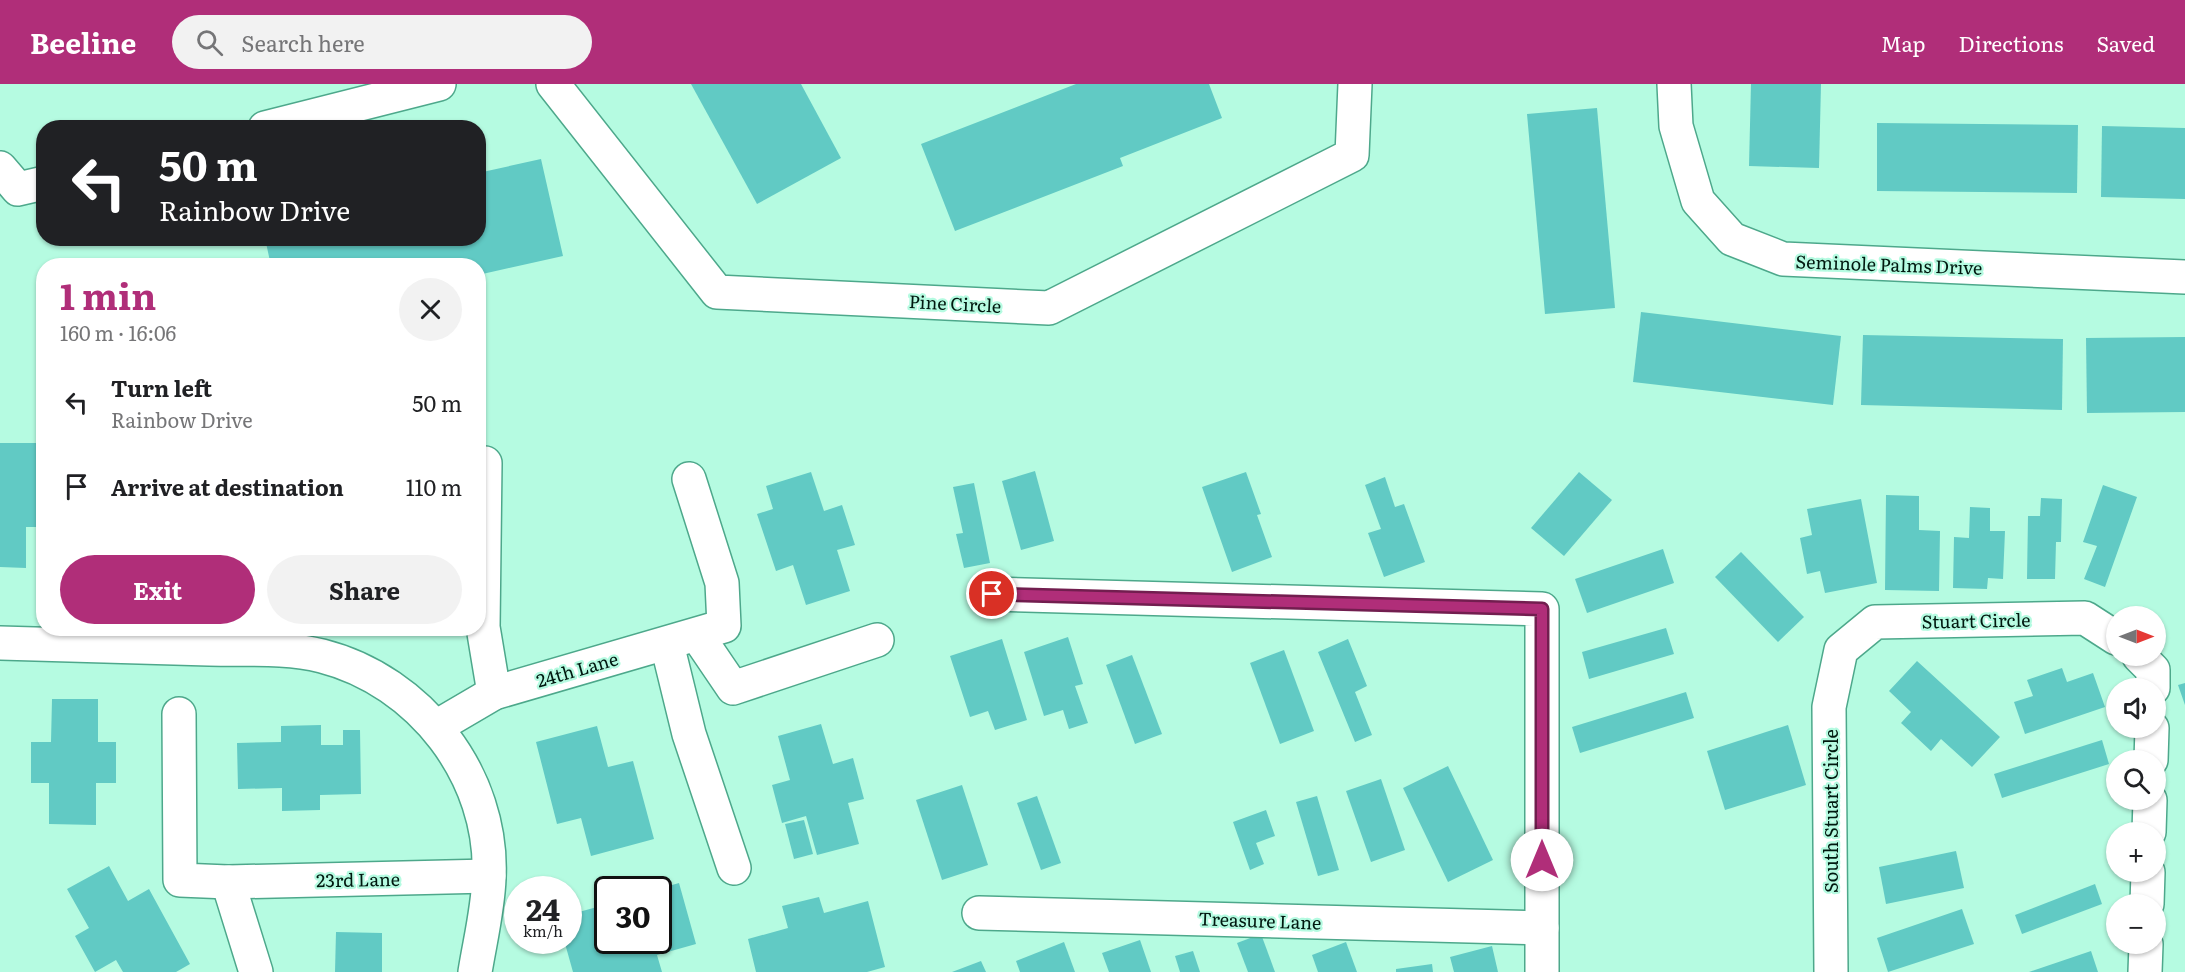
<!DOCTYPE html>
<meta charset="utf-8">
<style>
:root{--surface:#fff;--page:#f2f2f2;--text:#202124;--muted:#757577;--accent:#b02e79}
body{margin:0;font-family:Literata,serif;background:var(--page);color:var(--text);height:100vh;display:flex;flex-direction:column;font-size:22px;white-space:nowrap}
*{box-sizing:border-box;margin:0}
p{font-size:20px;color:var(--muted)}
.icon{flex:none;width:33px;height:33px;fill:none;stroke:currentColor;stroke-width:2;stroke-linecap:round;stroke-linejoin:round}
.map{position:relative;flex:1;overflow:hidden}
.panel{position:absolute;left:36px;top:174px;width:450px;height:378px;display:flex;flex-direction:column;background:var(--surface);border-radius:24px;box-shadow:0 2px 4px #0004}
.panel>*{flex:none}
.guide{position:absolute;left:36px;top:36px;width:450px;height:126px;border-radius:24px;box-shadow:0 2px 4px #0004;background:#202124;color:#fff;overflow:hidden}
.needle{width:39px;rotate:90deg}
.tools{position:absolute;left:2106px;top:522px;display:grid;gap:12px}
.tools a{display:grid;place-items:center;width:60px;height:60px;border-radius:50%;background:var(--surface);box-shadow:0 2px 4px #0004;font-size:30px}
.speed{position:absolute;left:504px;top:792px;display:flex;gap:12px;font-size:30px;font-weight:700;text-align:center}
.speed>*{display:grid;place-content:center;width:78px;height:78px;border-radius:50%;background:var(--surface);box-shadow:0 2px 4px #0004;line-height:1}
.speed small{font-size:15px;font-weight:400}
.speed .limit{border:3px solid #111;border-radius:9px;background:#fff;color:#111}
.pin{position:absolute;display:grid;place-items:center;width:51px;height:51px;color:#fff;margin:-26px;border:3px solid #fff;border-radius:50%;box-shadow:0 2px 6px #0007}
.me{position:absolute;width:66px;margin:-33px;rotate:0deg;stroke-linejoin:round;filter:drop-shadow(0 0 4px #0008)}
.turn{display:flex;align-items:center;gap:21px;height:126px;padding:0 24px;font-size:27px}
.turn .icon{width:78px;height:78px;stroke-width:2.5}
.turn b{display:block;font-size:42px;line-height:51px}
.round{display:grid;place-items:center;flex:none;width:63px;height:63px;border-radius:32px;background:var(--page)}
.summary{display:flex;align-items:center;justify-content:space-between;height:102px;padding:0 24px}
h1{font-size:36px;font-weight:700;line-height:45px;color:var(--accent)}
.action{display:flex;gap:12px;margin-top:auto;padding:12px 24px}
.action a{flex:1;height:69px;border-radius:36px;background:var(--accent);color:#fff;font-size:24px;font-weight:700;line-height:69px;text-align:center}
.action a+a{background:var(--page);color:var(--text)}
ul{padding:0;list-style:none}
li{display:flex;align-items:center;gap:18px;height:84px;padding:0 24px}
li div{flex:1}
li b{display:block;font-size:22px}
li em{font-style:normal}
header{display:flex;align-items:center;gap:36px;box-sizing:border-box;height:84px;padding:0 30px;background:var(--accent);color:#fff}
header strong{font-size:28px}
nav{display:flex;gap:33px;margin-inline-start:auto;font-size:21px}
.search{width:420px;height:54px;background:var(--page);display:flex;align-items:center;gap:15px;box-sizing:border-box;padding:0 21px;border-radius:33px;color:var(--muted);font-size:22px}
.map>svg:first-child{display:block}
</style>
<header>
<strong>Beeline</strong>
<div class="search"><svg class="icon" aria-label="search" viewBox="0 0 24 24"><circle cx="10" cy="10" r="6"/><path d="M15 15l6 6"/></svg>Search here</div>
<nav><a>Map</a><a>Directions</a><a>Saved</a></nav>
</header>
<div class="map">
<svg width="2185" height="888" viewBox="0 0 2185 888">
<rect width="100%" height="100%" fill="#b5fbe1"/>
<g fill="#61cac4">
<polygon points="691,0 801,0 841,74 757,120"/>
<polygon points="1076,0 1209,0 1222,34 1120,74 1123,82 955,147 921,60"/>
<polygon points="1751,0 1821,0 1819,84 1749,82"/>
<polygon points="1597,24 1615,224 1545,230 1527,30"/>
<polygon points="1877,39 2078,41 2077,109 1877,107"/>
<polygon points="2102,42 2185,44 2185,115 2101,113"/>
<polygon points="541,75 563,172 478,191 478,182 271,182 265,154 478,154 478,89"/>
<polygon points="1641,228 1841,252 1833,321 1633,298"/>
<polygon points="1863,251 2063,255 2062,326 1861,321"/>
<polygon points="2185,253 2185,328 2087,329 2086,254"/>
<polygon points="0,359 44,359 44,443 26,443 26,484 0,483"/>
<polygon points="1035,387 1054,457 1021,466 1002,397"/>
<polygon points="811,388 824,427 842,421 855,461 837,466 850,507 806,521 793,481 776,487 757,430 773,425 766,402"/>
<polygon points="1246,388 1261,430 1257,431 1272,473 1232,488 1202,403"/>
<polygon points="1579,388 1612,416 1564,472 1531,444"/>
<polygon points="1385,393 1395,423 1404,420 1425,478 1384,493 1368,449 1381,445 1365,401"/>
<polygon points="974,399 990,479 964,484 956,450 963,449 953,403"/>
<polygon points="2103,401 2137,413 2105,503 2084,495 2097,462 2083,458"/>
<polygon points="1886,411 1919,412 1919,446 1940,447 1939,507 1885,506"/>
<polygon points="2041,414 2062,415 2061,458 2056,458 2055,495 2027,495 2028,432 2040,432"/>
<polygon points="1861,415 1877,499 1825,509 1820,487 1807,490 1800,454 1812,451 1807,425"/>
<polygon points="1970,423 1990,424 1990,447 2005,447 2003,495 1988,494 1987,505 1953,504 1954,453 1969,454"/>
<polygon points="1663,465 1674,499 1587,529 1575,495"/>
<polygon points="1741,468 1804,533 1778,558 1715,493"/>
<polygon points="1666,544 1674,570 1589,595 1582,568"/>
<polygon points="1068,553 1083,600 1075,602 1088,639 1069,645 1063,626 1044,632 1024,568"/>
<polygon points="1002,555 1027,636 995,646 988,627 970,633 950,572"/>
<polygon points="1348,555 1367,602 1355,608 1372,651 1355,658 1318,568"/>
<polygon points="1284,566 1314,647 1280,660 1250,579"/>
<polygon points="1132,571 1162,650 1135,660 1106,581"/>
<polygon points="1917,577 2000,653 1972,683 1941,655 1931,667 1901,639 1911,628 1889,607"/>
<polygon points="2062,584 2067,598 2093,589 2105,623 2025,650 2014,618 2033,612 2027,596"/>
<polygon points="2185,599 2185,621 2178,601"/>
<polygon points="1686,608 1694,634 1580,669 1572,643"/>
<polygon points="52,615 98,615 98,658 116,658 116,699 96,699 96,741 49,740 49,699 31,699 31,658 51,658"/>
<polygon points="821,640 833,680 853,674 864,715 848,719 859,760 817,771 806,732 782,739 772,701 790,696 778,652"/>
<polygon points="321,641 321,661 343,661 343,646 360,646 361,710 320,711 320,726 282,727 282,704 238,705 237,659 281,658 281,642"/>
<polygon points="1788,641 1806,701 1725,726 1707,667"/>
<polygon points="597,642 608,683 633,677 654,755 591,772 581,734 557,740 536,658"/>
<polygon points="2102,656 2109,680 2002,714 1994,690"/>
<polygon points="1448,682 1493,776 1448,798 1403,704"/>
<polygon points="1381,695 1405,766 1371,778 1346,707"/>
<polygon points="962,701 988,781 942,796 916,716"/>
<polygon points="1037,712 1061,779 1041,786 1017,719"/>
<polygon points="1317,712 1339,786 1318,792 1296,718"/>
<polygon points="1266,726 1275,752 1256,759 1264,780 1250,786 1233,738"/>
<polygon points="804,736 813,770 794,775 785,740"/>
<polygon points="1956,767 1964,804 1886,820 1879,783"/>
<polygon points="109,782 128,817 149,805 190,880 176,888 123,888 116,876 95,888 75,852 89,844 67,805"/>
<polygon points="679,799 696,860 657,871 662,888 573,888 564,856 568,856 568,831 608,820 608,856 658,856 658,805"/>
<polygon points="2095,800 2102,820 2022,850 2015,831"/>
<polygon points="819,813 824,829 868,817 885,883 867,888 756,888 748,855 788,844 782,822"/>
<polygon points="1962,825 1974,860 1888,888 1877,854"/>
<polygon points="336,848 382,849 382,888 335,888"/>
<polygon points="1261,850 1275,888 1248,888 1237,859"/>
<polygon points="1140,856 1151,888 1109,888 1102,869"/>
<polygon points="1064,858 1075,888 1020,888 1016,877"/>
<polygon points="1346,858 1357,888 1318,888 1312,871"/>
<polygon points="1492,862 1498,888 1454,888 1450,873"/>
<polygon points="1193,867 1200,888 1180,888 1175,872"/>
<polygon points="2091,867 2098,888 2029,888"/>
<polygon points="981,877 986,888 952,888"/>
<polygon points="1432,880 1433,888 1396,888 1396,885"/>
</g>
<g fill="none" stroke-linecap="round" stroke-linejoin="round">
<g stroke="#4da88b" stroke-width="36">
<g id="minor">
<polyline points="553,0 717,208 1049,224 1352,71 1355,0"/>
<polyline points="1674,0 1676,42 1698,117 1732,155 1783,175 2185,193"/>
<polyline points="265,44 439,0"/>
<polyline points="0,84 18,105 44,99"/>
<polyline points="485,379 483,543 494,609"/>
<polyline points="992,510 1542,525 1542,888"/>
<polyline points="697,551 733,604 877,556"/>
<path d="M0 559C70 561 139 563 209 565 246 566 286 563 322 572 420 597 494 692 489 794 488 825 480 857 475 888"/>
<polyline points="667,560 689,650 734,784"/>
<polyline points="2139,572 2153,586 2153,604"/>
<polyline points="179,630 180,796 228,798 489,792"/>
<polyline points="436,643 494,609 724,542 722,499 689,395"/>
<polyline points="2151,676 2152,644"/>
<polyline points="2149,748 2150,716"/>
<polyline points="228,798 256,888"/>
<polyline points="2147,820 2148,788"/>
<polyline points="979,829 1542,844"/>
<polyline points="1831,888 1829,623 1841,566 1875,538 2085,534 2116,554"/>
<polyline points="2145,888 2146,860"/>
</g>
</g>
<use href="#minor" stroke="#fff" stroke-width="33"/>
</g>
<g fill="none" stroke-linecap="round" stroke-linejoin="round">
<g stroke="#721e4f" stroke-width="15">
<polyline id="route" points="992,510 1542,525 1542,776"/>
</g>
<use href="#route" stroke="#b02e79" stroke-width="10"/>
</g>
<g text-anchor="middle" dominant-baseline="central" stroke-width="4.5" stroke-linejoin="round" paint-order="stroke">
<g font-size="18" fill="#00180f" stroke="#b5fbe1">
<text transform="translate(1889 180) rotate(2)">Seminole Palms Drive</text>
<text transform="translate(955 219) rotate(3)">Pine Circle</text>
<text transform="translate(1976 536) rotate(-1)">Stuart Circle</text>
<text transform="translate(577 585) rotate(-16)">24th Lane</text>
<text transform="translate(1830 727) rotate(-90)">South Stuart Circle</text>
<text transform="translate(358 795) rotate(-1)">23rd Lane</text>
<text transform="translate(1260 836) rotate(2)">Treasure Lane</text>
</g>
</g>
</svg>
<div class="tools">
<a><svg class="needle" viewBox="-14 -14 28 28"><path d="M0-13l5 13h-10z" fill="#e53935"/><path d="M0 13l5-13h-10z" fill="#757577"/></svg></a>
<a><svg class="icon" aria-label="sound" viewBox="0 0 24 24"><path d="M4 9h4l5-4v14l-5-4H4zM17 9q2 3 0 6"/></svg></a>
<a><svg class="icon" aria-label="search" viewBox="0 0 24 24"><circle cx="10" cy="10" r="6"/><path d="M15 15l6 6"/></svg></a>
<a>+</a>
<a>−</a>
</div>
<div class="speed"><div>24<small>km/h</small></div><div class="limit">30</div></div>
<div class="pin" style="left:992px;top:510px;background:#d93025"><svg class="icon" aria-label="arrive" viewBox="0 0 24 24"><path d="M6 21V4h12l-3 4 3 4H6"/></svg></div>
<svg class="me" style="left:1542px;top:776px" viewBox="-20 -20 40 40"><circle r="19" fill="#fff"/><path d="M0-13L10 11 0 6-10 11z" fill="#b02e79"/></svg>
<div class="guide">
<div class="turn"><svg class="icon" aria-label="left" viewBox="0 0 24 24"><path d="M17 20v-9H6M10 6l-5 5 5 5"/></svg><div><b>50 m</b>Rainbow Drive</div></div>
</div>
<section class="panel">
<div class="summary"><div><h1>1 min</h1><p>160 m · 16:06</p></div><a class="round"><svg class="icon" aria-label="close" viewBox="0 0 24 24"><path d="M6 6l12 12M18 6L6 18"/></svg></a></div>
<ul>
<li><svg class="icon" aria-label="left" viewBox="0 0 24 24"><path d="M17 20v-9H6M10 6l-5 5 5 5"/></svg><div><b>Turn left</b><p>Rainbow Drive</p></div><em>50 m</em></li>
<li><svg class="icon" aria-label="arrive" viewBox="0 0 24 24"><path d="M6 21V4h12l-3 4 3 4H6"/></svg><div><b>Arrive at destination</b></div><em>110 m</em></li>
</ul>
<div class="action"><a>Exit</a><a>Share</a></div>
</section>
</div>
